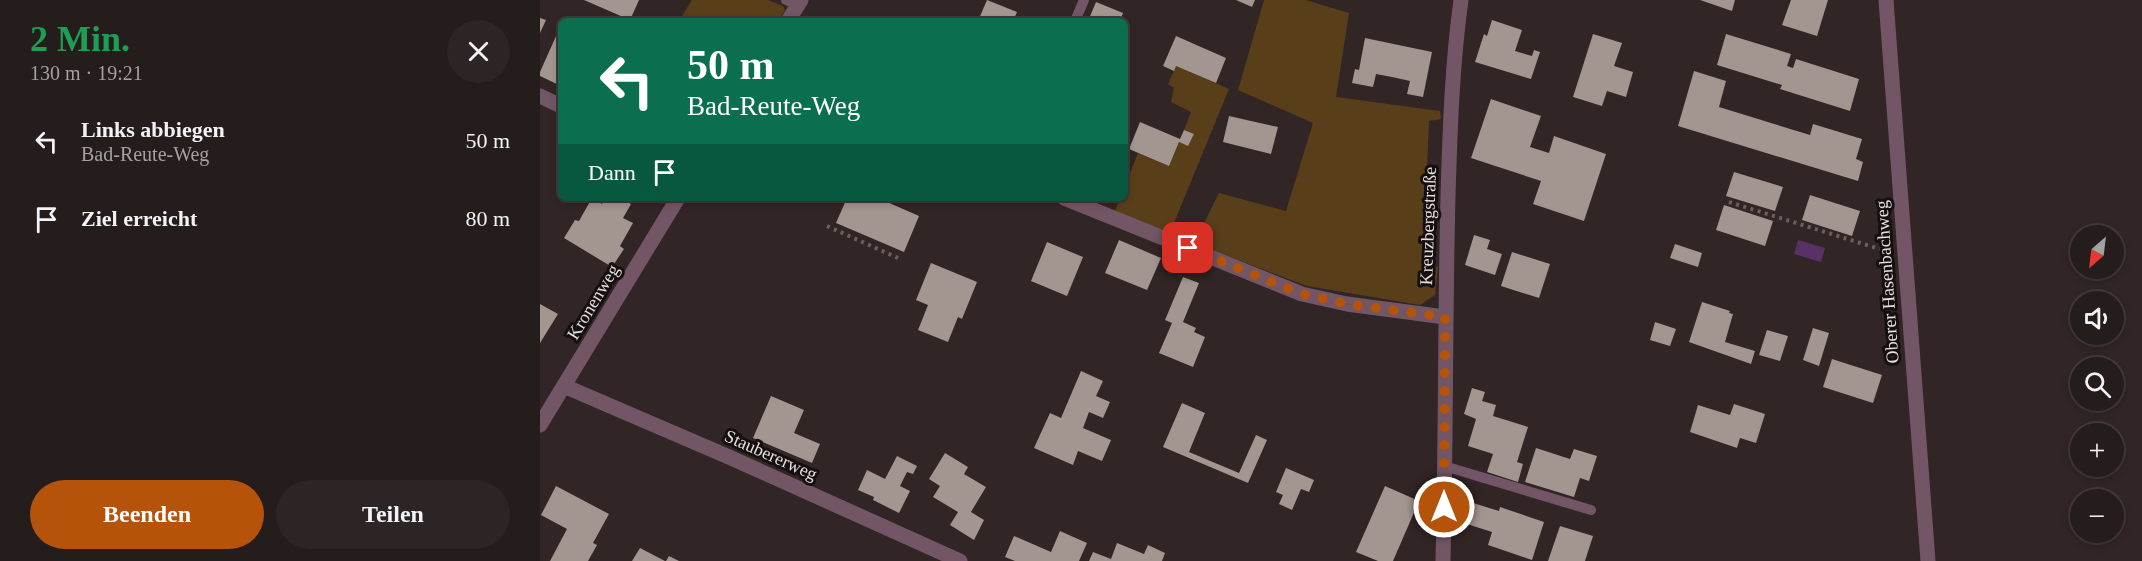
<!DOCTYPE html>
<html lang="de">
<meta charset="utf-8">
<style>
:root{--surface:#251c1c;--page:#2d2525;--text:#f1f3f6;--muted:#a3a1a3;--line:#423a3b;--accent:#b45309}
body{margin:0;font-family:Georgia,serif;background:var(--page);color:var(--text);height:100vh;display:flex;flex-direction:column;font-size:22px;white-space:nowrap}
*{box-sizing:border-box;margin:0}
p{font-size:20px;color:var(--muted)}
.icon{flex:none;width:33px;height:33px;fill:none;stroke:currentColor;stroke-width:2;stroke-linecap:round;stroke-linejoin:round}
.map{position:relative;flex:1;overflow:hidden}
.panel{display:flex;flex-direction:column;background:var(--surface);width:540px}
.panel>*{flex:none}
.hud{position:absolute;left:18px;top:18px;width:570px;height:183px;border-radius:9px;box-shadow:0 3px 9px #0003,0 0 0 2px var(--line);background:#0b6e4f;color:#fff;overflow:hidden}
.needle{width:39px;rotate:208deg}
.buttons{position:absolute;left:1530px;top:225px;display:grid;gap:12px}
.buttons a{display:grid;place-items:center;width:54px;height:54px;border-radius:50%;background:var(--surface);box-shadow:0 3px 9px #0003,0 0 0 2px var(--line);font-size:30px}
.pin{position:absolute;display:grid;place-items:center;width:51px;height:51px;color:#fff;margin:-26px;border-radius:12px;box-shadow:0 3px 9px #0006}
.me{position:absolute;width:66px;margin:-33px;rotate:0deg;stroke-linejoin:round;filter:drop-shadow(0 0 4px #0008)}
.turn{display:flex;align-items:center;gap:21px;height:126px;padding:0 30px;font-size:27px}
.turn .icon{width:78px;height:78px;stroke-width:2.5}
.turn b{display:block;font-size:42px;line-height:51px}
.then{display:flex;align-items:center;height:57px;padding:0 30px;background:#0003;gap:12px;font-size:22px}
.round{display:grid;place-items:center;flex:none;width:63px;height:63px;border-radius:32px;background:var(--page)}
.head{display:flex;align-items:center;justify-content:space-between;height:102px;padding:0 30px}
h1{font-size:36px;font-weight:700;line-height:45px;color:#1e9e55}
.cta{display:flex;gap:12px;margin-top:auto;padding:12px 30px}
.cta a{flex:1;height:69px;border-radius:36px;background:var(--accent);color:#fff;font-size:24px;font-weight:700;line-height:69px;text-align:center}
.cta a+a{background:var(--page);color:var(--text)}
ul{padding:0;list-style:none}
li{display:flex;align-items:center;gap:18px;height:78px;padding:0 30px}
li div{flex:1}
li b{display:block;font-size:22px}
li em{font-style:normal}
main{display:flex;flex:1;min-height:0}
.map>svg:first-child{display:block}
</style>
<main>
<section class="panel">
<div class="head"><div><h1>2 Min.</h1><p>130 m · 19:21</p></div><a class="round"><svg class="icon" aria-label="close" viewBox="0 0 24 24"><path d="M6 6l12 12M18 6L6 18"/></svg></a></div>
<ul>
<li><svg class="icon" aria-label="left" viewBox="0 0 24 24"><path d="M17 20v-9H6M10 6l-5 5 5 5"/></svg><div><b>Links abbiegen</b><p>Bad-Reute-Weg</p></div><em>50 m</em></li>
<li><svg class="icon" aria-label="arrive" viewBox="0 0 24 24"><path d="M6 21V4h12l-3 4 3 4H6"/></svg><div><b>Ziel erreicht</b></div><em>80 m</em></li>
</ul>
<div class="cta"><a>Beenden</a><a>Teilen</a></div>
</section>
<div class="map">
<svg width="1602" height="561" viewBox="0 0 1602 561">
<rect width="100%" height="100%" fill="#312525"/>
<g fill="#583f19">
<polygon points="152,0 228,0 243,6 245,10 238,21 139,21"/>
<polygon points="724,0 766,0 809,13 796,97 900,111 901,119 889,121 883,264 898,267 895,295 880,305 767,286 654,243 679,193 746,211 773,123 698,90"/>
<polygon points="636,66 689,89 629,235 575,211 580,198 585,198 585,186 598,153 629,166 639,142 648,146 654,134 644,130 651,112 631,102 634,88 628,84"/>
</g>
<polygon fill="#593167" points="1258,240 1285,248 1281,262 1254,254"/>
<g fill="#a3958f">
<polygon points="44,0 99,0 90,20"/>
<polygon points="447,0 477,12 473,21 438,21"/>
<polygon points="696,0 715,0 712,7"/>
<polygon points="1160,0 1195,0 1192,11"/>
<polygon points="1251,0 1288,0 1277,36 1242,25"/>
<polygon points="556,2 583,13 580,21 548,21"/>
<polygon points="0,18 6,20 0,33"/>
<polygon points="952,20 982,30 975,51 992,56 994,50 1000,52 991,79 935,62 944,34 947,36"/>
<polygon points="21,25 21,86 0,76 0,72"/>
<polygon points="1053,34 1082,43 1074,66 1093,72 1086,97 1067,91 1062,106 1033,97"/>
<polygon points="1186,34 1251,54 1247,66 1253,68 1256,59 1319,79 1310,111 1240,89 1242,85 1177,65"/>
<polygon points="636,36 686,58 676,83 636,66 634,71 623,66"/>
<polygon points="825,38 892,52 883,97 867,94 870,81 852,77 836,74 833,87 812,83 815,69 819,70"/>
<polygon points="1154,71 1186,81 1179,107 1270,135 1273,124 1322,139 1316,159 1323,162 1318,181 1138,126"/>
<polygon points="951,99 1001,116 990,147 1009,153 1014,136 1066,154 1044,221 993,204 1001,181 931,158"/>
<polygon points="689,116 738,127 731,154 683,142"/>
<polygon points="600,122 640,139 644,130 654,134 648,146 639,142 629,166 589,149"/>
<polygon points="1194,172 1243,187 1235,211 1186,196"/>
<polygon points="1270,195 1320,211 1312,236 1262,220"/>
<polygon points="52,198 62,204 65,198 81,198 91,204 83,218 93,223 80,246 84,249 72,267 24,238 35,220 39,221"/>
<polygon points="307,198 338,198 379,216 364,252 296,223"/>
<polygon points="1184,205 1233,221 1225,246 1176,230"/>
<polygon points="934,235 950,240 947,249 962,254 955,275 925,265"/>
<polygon points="579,240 621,258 607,290 565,273"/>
<polygon points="507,242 543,257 527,296 491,281"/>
<polygon points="1135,244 1162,253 1158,267 1130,258"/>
<polygon points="972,252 1010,264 999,298 961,286"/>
<polygon points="391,263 437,282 422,319 418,317 408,342 378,330 388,305 376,300"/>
<polygon points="643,277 659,283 643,322 656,328 654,332 665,337 653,367 619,353 632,323 625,320"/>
<polygon points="1162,302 1190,311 1189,313 1193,314 1185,342 1215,351 1211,364 1149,342"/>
<polygon points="0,304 18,314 0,343"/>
<polygon points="1115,322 1136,329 1130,346 1110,340"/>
<polygon points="1273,328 1289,333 1279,366 1263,360"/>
<polygon points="1227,330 1248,336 1240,361 1219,355"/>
<polygon points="1292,359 1342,375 1333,403 1283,387"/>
<polygon points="541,371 563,381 556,396 570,402 563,418 549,412 543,428 571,440 562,461 538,451 533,465 494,448 510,413 521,418"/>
<polygon points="932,388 945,392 942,401 956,405 953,416 988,427 977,462 983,464 978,482 947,472 953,454 928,446 936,419 924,414"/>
<polygon points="231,396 264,410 254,433 280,444 272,463 213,438"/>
<polygon points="642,403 665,413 649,452 699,473 716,435 727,440 708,483 623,447"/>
<polygon points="1194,404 1225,414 1216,443 1200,438 1197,448 1150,432 1158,405 1190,415"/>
<polygon points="996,448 1030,459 1034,449 1057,456 1049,481 1040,478 1034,497 985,482"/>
<polygon points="405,453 428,467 424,474 446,487 431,512 444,520 434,540 410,525 418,512 393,497 400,486 389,479"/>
<polygon points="357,456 377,466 373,474 367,472 360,486 370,491 359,513 333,500 334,497 318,490 327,470 345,479"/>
<polygon points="746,468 774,480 769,492 761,489 752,510 739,504 743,495 736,492"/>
<polygon points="16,486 69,514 53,543 57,545 48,561 10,561 27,529 1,515"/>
<polygon points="845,486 879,501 853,561 838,561 816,552"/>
<polygon points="930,502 959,511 960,507 1004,522 992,560 948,545 952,532 924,523"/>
<polygon points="1020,526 1053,536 1045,561 1008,561"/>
<polygon points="520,531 547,543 539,561 475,561 465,557 474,536 511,552"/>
<polygon points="577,543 604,554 608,545 625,553 622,561 549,561 553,552 571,559"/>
<polygon points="100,548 125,561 92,561"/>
<polygon points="129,556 139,561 126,561"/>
</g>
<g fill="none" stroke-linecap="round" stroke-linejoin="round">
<g stroke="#6a5f5f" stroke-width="4" stroke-dasharray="3 4.5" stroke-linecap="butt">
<polyline points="1189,202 1346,251"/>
<polyline points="287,226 358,258"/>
</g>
<g stroke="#735665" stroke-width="10">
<polyline points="246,0 258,5"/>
<polyline points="535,21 544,0"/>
<polyline points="904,466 1051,510"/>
</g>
<g stroke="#735665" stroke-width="15">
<polyline points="1346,0 1388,561"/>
<polyline points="248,21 261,0"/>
<polyline points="0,96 21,106"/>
<polyline points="524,198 762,294 807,304 905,317"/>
<polyline points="24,386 189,457 420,561"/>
<polyline points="0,425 138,198"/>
<path d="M903 561C906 439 905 318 908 196 910 130 912 65 921 0"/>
</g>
</g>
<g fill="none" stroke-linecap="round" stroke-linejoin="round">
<polyline stroke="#b45309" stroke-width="10" stroke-dasharray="0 18" points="648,248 762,294 807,304 905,317 904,507"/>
</g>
<g text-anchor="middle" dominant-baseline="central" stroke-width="6" stroke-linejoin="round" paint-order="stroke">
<g font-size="18" fill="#e7dede" stroke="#150f10">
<text transform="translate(888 226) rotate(-88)">Kreuzbergstraße</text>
<text transform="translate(1347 282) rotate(-94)">Oberer Hasenbachweg</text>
<text transform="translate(53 302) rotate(-59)">Kronenweg</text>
<text transform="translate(231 455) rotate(24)">Staubererweg</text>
</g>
</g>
</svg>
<div class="buttons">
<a><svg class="needle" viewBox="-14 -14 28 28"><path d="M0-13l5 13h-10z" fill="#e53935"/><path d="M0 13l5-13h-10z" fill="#a3a1a3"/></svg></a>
<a><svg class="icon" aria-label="sound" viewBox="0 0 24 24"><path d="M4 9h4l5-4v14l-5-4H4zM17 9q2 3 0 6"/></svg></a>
<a><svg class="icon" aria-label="search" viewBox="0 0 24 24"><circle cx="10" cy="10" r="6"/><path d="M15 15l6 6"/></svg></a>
<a>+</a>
<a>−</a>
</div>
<div class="pin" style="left:648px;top:248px;background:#d93025"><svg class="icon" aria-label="arrive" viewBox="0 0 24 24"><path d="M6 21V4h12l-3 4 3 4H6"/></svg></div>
<svg class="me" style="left:904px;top:507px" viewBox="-20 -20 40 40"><circle r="17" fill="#b45309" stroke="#fff" stroke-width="3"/><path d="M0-11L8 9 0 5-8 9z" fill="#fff"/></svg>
<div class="hud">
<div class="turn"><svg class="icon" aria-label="left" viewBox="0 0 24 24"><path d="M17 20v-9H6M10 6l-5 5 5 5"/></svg><div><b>50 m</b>Bad-Reute-Weg</div></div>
<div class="then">Dann<svg class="icon" aria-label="arrive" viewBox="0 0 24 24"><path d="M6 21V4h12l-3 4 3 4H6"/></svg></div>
</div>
</div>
</main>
